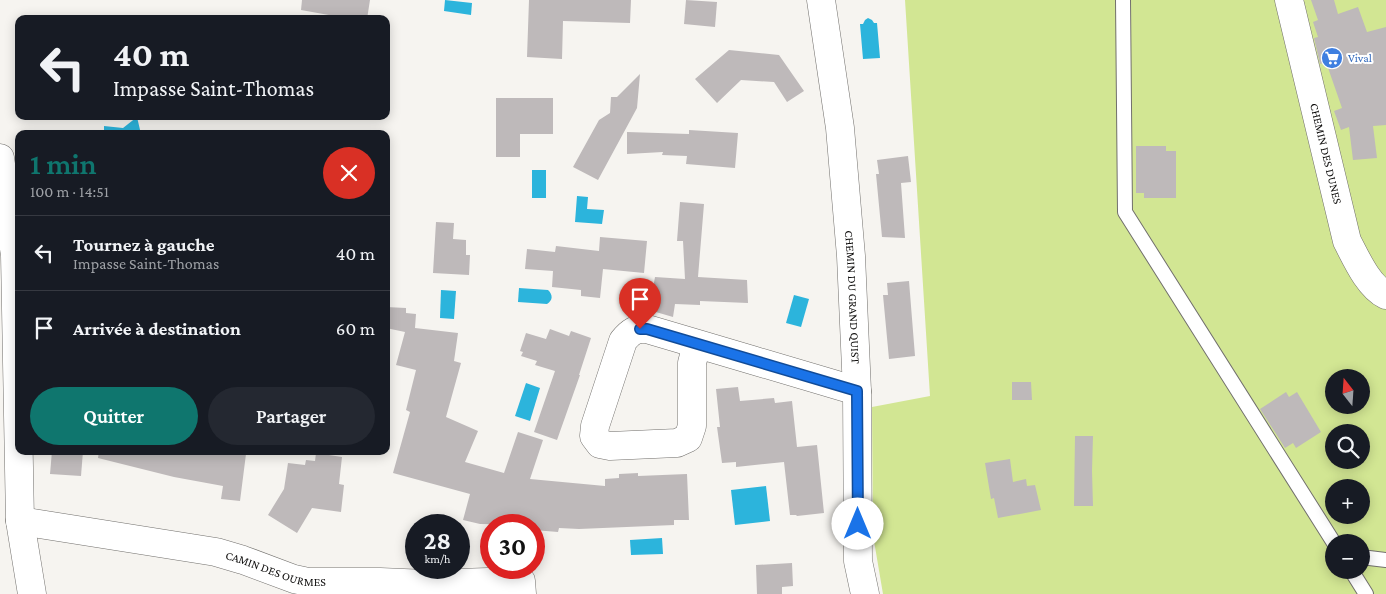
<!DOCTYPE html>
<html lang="fr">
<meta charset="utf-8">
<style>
:root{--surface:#171b24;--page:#242831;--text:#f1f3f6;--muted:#9ea1a6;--line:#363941;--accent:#0f766e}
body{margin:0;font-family:"Crimson Pro",serif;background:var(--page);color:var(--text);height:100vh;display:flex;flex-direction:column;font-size:19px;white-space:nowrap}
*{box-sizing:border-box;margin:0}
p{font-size:16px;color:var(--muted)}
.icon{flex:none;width:28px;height:28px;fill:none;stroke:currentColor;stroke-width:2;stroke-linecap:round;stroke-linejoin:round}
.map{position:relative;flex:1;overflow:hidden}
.drawer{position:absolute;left:15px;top:130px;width:375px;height:325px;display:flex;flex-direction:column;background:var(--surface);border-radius:10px;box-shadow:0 2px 12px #0003}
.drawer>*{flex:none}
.guide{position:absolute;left:15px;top:15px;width:375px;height:105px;border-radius:10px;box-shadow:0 2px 12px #0003;background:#171b24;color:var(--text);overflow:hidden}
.needle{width:32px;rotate:343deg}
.fabs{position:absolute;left:1325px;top:369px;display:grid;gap:10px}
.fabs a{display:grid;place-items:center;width:45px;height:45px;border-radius:50%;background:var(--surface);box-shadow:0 2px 12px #0003;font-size:25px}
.speed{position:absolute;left:405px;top:514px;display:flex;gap:10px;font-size:25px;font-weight:700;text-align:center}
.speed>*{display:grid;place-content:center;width:65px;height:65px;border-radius:50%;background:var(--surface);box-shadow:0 2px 12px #0003;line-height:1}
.speed small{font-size:12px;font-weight:400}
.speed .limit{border:8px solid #d22;background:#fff;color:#111}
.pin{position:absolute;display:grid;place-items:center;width:42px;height:42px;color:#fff;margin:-51px -21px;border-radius:50% 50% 50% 0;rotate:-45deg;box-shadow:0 0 5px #0007}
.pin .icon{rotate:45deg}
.me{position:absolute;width:55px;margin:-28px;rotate:0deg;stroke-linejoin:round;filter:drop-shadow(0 0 4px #0008)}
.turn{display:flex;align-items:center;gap:18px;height:105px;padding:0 15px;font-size:22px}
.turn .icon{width:65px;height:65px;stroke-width:2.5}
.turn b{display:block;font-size:35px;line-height:42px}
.round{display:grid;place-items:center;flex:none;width:52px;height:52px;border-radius:26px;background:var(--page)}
.head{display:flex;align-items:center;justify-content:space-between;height:85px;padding:0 15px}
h1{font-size:30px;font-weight:600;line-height:38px;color:var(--accent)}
.primary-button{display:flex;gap:10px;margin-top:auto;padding:10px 15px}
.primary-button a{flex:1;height:58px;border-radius:30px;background:var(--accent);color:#fff;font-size:20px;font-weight:600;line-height:58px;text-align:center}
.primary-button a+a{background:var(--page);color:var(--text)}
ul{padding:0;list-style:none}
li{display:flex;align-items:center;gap:15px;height:75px;padding:0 15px;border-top:1px solid var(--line)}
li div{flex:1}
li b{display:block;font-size:19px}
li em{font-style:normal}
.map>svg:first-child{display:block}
</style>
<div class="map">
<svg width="1386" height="594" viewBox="0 0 1386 594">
<rect width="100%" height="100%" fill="#f6f4f0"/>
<path fill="#d2e693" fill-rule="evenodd" d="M905 0H1386V594H883L873 535 872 407 930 396ZM1334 378H1361V405H1334ZM1334 432H1361V460H1334ZM1334 488H1361V515H1334ZM1334 542H1361V570H1334Z"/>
<g fill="#2cb4dc">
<polygon points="445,0 472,3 471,15 444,11"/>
<polygon points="868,18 872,20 874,23 877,23 880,58 863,59 860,24 863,24 865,20"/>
<polygon points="137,117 141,134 104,134 104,126 123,128"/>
<rect x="532" y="170" width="14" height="28"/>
<polygon points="577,196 588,197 587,209 604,210 602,224 575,222"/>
<path d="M519 288 548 290C553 295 553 300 547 304L518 302Z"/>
<polygon points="441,290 456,291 454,319 440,318"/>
<polygon points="794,295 809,299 801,327 786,323"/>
<polygon points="526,383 540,388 530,421 515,416"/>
<polygon points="766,486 770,521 735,525 731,490"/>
<polygon points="662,538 663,554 631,555 630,540"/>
<polygon points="534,542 543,543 541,558 534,557"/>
</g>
<g fill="#beb9ba">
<polygon points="302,0 370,0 367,19 351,19 301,10"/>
<polygon points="529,0 631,0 630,23 563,21 562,59 527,57"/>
<polygon points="686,0 717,2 715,27 684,24"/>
<polygon points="1311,0 1334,0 1338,14 1358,7 1367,32 1386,27 1386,125 1373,126 1377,158 1353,160 1349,127 1341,130 1334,111 1342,108 1326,62 1320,64 1314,38 1318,37 1313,22 1318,20"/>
<polygon points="729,50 779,55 804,91 787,102 774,82 741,80 717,103 695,79"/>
<polygon points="640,74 637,108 598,180 573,167 599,120 610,113 611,97 617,97"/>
<polygon points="496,98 553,98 553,134 520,134 520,157 496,157"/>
<polygon points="689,130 738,133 735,168 686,164 687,156 662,155 663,152 627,154 627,132 689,134"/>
<polygon points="1136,146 1166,146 1166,151 1176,151 1176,198 1144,198 1144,193 1136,193"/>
<polygon points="908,156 911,182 901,183 905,238 882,237 876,174 879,174 877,160"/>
<polygon points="680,202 704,204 698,277 747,280 748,303 700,301 700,305 675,304 673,317 649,310 655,277 685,279 683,241 677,241"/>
<polygon points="436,222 454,223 453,239 466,240 466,255 470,255 469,275 433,273"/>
<polygon points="600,237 647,241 644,273 603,269 600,298 581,296 581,290 552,287 553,271 525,269 527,249 555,252 556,246 599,251"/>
<polygon points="909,281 915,356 889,359 883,295 888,295 887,283"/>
<polygon points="386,307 406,308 406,313 416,314 415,328 458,333 454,361 461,363 446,417 478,431 465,462 504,473 518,432 543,440 530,479 605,486 605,479 619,478 619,474 638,473 638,476 687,474 689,520 674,520 674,525 579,529 559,528 558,532 534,530 534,525 480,524 463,520 470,494 393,473 410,412 406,410 416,370 396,365 405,332 386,328"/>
<polygon points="550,329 569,336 571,331 591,338 579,375 580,375 557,440 534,432 555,371 535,365 537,361 521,356 523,352 520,351 526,333 546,339"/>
<polygon points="1012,382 1031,382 1032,400 1012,400"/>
<polygon points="738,387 740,401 774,398 775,403 792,401 797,447 817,445 824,513 797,516 796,515 790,515 784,462 736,467 736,462 722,463 717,427 720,427 716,389"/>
<polygon points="1286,392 1289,397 1297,392 1321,432 1296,448 1293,443 1285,448 1260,409"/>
<polygon points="1075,436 1093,436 1092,471 1093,506 1074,506"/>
<polygon points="52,451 83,451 81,476 50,474"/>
<polygon points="99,451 227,451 246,454 240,501 221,499 223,486 174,477 98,458"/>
<polygon points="316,453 342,457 339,484 344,485 341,512 312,508 297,533 268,515 284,489 288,463 305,465 306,460 315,461"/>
<polygon points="1010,459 1013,482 1026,479 1027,486 1035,485 1041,510 998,518 994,498 991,499 985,463"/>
<polygon points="792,563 793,586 782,587 782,594 757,594 756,565"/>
</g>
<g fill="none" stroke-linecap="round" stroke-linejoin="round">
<g stroke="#72706d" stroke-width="16">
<g id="lane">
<polyline points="1123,0 1125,212 1334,543"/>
<polyline points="1361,557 1386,560"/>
<polyline points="1351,570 1366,594"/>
</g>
</g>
<g stroke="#72706d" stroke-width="29">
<g id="street">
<path id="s1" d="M821 0 840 128 851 256 857 391 858 561 865 594"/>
<path id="s2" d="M1289 0 1347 241C1356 258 1368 286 1386 295"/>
<path d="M697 344 692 363V426L688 438 677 443 610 446 600 444 594 436 595 426 623 341C630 332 636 328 647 329 717 350 787 370 857 391"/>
<path id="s3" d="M20 521 216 552 243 560 294 579 308 582H380L427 584 521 581 522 594"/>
</g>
</g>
<g stroke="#72706d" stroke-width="29">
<polyline id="secondary" points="0,158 15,255 20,521 32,594"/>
</g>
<use href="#lane" stroke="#fff" stroke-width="14"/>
<use href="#street" stroke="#fff" stroke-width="28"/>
<use href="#secondary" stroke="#fff" stroke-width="28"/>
</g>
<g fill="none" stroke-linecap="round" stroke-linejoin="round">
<g stroke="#114b97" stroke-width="12">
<polyline id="route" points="640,329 647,329 857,391 858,524"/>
</g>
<use href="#route" stroke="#1a73e8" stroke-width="9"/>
</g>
<defs>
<g id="supermarket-disc" transform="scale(1.125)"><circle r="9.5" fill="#3f7fe0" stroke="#fff"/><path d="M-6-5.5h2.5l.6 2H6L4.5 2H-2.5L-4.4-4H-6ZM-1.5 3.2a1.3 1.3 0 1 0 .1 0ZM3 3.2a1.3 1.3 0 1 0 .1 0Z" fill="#fff"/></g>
</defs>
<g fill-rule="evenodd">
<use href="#supermarket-disc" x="1332" y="58"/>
</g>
<g text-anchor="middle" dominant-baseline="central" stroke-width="4" stroke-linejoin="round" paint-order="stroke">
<g font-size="12" fill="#366cbe" stroke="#fff" text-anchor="start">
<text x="1348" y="58">Vival</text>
</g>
<g font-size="12" fill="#0f0e0d" stroke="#fff">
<text stroke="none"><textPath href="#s2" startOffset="158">CHEMIN DES DUNES</textPath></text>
<text stroke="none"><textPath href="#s1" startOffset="299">CHEMIN DU GRAND QUIST</textPath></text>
<text stroke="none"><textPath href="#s3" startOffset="261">CAMIN DES OURMES</textPath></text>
</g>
</g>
</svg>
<div class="fabs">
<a><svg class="needle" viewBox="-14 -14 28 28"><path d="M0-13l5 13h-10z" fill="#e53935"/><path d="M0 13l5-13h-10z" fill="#9ea1a6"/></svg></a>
<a><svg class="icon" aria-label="search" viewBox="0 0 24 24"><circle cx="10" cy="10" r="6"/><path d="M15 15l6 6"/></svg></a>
<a>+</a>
<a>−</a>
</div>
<div class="speed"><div>28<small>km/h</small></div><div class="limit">30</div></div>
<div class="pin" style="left:640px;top:329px;background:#d93025"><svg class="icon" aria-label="arrive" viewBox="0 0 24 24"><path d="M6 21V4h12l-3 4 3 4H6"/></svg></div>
<svg class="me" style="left:858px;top:524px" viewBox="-20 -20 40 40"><circle r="19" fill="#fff"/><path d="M0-13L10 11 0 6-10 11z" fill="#1a73e8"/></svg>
<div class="guide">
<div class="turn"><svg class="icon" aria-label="left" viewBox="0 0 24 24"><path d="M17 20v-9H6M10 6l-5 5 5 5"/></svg><div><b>40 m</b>Impasse Saint-Thomas</div></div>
</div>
<section class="drawer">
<div class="head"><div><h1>1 min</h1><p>100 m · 14:51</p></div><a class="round" style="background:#d93025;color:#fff"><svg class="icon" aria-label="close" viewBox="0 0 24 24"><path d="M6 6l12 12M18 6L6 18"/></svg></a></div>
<ul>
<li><svg class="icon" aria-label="left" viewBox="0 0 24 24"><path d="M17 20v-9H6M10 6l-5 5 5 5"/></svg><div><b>Tournez à gauche</b><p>Impasse Saint-Thomas</p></div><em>40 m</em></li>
<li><svg class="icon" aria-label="arrive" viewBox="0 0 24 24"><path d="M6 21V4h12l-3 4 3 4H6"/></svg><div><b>Arrivée à destination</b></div><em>60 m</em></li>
</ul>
<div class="primary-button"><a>Quitter</a><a>Partager</a></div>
</section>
</div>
